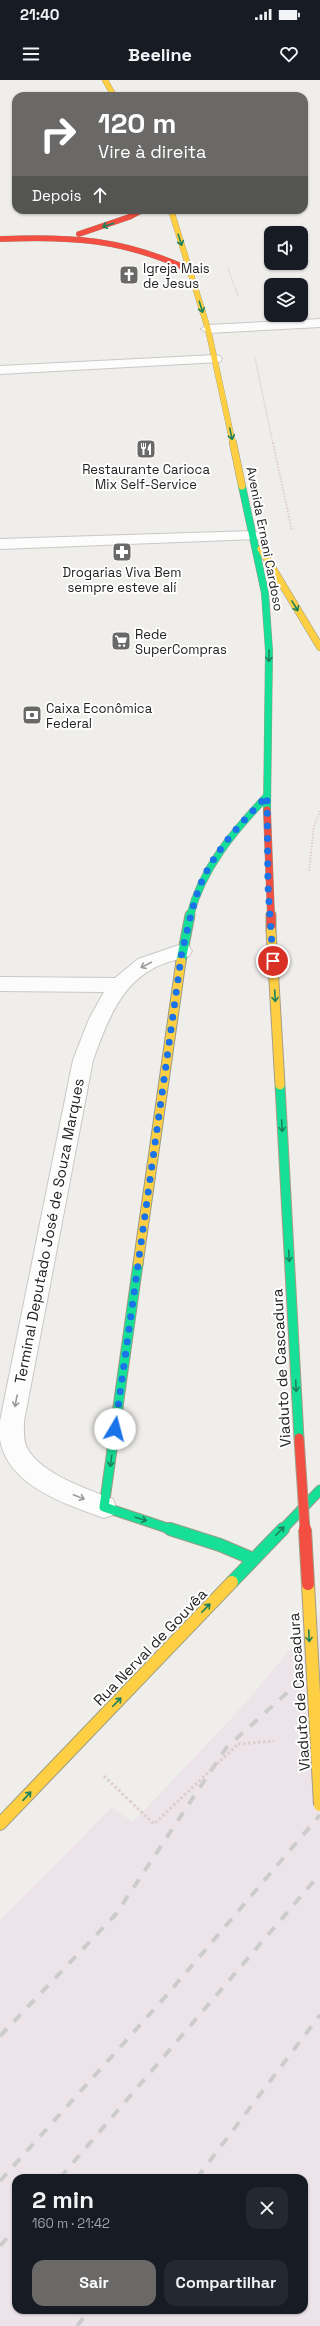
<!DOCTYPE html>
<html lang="pt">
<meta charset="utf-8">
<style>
:root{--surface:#171b24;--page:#242831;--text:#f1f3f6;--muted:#9ea1a6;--accent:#6a6968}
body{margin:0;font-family:"Space Grotesk",sans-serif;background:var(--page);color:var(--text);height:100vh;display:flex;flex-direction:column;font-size:15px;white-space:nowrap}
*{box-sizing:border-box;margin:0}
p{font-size:13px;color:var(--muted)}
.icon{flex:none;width:22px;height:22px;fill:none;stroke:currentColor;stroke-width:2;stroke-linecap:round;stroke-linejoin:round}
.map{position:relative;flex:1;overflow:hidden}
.sheet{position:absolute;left:12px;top:2094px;width:296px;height:140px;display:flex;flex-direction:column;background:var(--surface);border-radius:12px;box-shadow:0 1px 3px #0004}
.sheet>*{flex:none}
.hud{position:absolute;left:12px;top:12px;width:296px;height:122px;border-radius:12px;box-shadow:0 1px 3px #0004;background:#6a6968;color:#fff;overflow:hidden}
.tools{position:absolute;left:264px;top:146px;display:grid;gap:8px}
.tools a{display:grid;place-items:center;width:44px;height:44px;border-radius:8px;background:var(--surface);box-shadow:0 1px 3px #0004;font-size:20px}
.pin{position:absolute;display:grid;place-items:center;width:34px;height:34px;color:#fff;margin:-17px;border:2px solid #fff;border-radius:50%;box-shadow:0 1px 4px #0007}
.me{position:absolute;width:44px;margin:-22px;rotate:8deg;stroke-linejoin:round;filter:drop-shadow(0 0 3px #0008)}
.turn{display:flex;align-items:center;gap:14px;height:84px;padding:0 20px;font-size:18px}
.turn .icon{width:52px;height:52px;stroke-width:2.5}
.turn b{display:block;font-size:28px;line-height:34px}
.then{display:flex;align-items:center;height:38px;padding:0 20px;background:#0003;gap:8px;font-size:15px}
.round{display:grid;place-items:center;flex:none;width:42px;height:42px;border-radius:12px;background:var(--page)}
.summary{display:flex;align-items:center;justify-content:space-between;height:68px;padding:0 20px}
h1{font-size:24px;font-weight:700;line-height:30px}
.button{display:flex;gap:8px;margin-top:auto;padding:8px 20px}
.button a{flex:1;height:46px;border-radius:12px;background:var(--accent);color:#fff;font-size:16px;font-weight:700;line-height:46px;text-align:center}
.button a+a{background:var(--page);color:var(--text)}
.status{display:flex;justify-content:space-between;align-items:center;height:28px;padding:0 20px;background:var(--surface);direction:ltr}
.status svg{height:11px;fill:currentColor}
header{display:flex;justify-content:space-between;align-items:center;height:52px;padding:0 20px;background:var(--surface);font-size:18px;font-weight:700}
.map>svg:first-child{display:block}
</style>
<div class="status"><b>21:40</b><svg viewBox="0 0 49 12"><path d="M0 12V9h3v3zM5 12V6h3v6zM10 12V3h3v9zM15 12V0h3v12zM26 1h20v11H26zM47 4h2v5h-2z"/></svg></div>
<header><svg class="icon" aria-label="menu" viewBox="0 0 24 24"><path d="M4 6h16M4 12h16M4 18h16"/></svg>Beeline<svg class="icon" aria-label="heart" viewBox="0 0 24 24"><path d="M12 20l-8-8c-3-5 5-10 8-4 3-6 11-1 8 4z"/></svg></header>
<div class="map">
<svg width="320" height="2246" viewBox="0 0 320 2246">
<rect width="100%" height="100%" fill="#f0eeeb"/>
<path fill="#ede4e9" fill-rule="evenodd" d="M320 1534V2246H0V1840L112 1727 133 1742 240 1629ZM16 2098H304V2230H16Z"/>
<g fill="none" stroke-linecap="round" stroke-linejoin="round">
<g stroke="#c9c8c7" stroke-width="2">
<g id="lane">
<polygon points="215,275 220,276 222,279 220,282 0,294 0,286"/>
<path d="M182 864 189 866 192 871 189 876C177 880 165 882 154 888 119 906 106 945 93 980L24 1341C24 1350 23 1360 27 1368 41 1394 87 1409 113 1419L116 1427 113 1435 104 1438C66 1424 7 1406 0 1359 0 1354 0 1347 0 1341L73 980 89 939 104 912 0 911V897L115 898 138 879Z"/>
</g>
</g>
<g stroke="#c9c8c7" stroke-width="2">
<g id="street">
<polygon points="320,239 320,247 208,253 201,249 208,245"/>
<polygon points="253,451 259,453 261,456 259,459 0,469 0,459"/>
</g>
</g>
<g stroke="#999a82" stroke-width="8">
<g id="fast-far2">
<polyline points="242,406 265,513 269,571 267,730"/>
<path d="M190 836C202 788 234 751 267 716"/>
</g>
</g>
<g stroke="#999a82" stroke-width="11">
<g id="fast-far1">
<polyline points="181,881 190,835"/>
<polyline points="138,1184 104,1427 173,1450"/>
<polyline points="282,1450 320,1410"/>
</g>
</g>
<g stroke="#999a82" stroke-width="14">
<g id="fast">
<polyline points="170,1449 220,1465 253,1479"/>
<polyline points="232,1502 283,1449"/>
</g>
</g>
<g stroke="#999a82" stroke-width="6">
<g id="slow-far3">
<polyline points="105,0 114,16"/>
<polyline points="171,130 208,249 233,364"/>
</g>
</g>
<g stroke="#999a82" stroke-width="8">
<g id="slow-far2">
<polyline points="233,363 242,406"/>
<polyline points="261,469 320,567"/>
</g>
</g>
<g stroke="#999a82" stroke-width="11">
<polyline id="slow-far1" points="138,1184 181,881"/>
</g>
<g stroke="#999a82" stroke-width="14">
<polyline id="slow" points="0,1744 232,1502"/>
</g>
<g stroke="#999a82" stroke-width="6">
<g id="jam-far2">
<polyline points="79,154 129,137 142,130"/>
<path d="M0 159C72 156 123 159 190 190"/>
</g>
</g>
<g stroke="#999a82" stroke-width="8">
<polyline id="jam-far1" points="267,730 271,836"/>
</g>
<g stroke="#999a82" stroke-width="11">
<polyline id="jam" points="271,835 271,850"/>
</g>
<g stroke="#dccecd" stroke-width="1.5" stroke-dasharray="1 1" stroke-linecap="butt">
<polyline points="228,189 238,216"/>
<polyline points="255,278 273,364"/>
</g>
<g stroke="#dccecd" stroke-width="2" stroke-dasharray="1.5 1.5" stroke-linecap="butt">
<polyline points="273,363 292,451"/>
<polyline points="309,791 314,746 320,731"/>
</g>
<g stroke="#dccecd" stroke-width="3" stroke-dasharray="2.5 2.5" stroke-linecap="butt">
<polyline points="238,1664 274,1661"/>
<polyline points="104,1696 130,1721"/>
</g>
<use href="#lane" fill="#fdfcfc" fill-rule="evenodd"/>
<use href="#street" fill="#fdfcfc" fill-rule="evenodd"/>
<use href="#fast-far2" stroke="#16e098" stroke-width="7"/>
<use href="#fast-far1" stroke="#16e098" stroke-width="9"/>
<use href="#fast" stroke="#16e098" stroke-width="12"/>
<use href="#slow-far3" stroke="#ffcf43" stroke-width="5.5"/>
<use href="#slow-far2" stroke="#ffcf43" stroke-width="7"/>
<use href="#slow-far1" stroke="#ffcf43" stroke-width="9"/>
<use href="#slow" stroke="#ffcf43" stroke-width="12"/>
<use href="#jam-far2" stroke="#f24e42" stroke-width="5.5"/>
<use href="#jam-far1" stroke="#f24e42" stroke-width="7"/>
<use href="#jam" stroke="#f24e42" stroke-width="9"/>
<g stroke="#ccc" stroke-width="4" stroke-dasharray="10 10" stroke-linecap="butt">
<polyline points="0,1956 116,1834 226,1668 320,1583"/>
<polyline points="60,2098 320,1794"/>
<polyline points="197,2098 320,1935"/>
<polyline points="0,2101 166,1916 320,1735"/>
<polyline points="0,2166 16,2148"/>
<polyline points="77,2246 90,2230"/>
</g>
<g stroke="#a79c86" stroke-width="11" stroke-linecap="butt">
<polyline id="fast-bridge" points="280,1005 299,1358"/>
</g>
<g stroke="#a79c86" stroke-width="11" stroke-linecap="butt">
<polyline id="slow-bridge-far1" points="271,850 280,1005"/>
</g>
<g stroke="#a79c86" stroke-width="14" stroke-linecap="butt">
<polyline id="slow-bridge" points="308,1504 320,1725"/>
</g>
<g stroke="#a79c86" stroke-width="11" stroke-linecap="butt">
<polyline id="jam-bridge-far1" points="299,1358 305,1450"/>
</g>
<g stroke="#a79c86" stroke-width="14" stroke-linecap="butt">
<polyline id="jam-bridge" points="305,1449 308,1504"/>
</g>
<polyline stroke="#dccecd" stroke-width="3" stroke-dasharray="2.5 2.5" stroke-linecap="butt" points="130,1721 154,1744 238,1664"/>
<use href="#fast-bridge" stroke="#16e098" stroke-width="9"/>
<use href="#slow-bridge-far1" stroke="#ffcf43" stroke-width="9"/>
<use href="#slow-bridge" stroke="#ffcf43" stroke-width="12"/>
<use href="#jam-bridge-far1" stroke="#f24e42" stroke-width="9"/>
<use href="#jam-bridge" stroke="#f24e42" stroke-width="12"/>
</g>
<defs><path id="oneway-shaft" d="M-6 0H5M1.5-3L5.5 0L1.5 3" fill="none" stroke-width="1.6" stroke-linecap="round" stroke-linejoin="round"/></defs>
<g stroke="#1c815d">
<use href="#oneway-shaft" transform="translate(108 145) rotate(162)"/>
<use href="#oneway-shaft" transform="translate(180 160) rotate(72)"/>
<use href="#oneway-shaft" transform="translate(201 227) rotate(73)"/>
<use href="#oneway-shaft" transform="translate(231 354) rotate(78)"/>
<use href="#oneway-shaft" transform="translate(295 526) rotate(59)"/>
<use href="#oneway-shaft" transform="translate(269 576) rotate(91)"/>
<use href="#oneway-shaft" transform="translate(275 916) rotate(87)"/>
<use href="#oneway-shaft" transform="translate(282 1046) rotate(87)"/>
<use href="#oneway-shaft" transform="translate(289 1176) rotate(87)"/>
<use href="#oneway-shaft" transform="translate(296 1306) rotate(87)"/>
<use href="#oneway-shaft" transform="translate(111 1381) rotate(98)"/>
<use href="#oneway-shaft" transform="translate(141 1439) rotate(18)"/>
<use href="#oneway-shaft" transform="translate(280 1451) rotate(-46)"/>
<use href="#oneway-shaft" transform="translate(206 1528) rotate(-46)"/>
<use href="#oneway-shaft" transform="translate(309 1556) rotate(87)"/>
<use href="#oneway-shaft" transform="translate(117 1622) rotate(-46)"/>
<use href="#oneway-shaft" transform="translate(27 1716) rotate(-47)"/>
</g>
<g stroke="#9a9a9a">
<use href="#oneway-shaft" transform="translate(146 885) rotate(152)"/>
<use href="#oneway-shaft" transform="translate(16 1321) rotate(101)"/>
<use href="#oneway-shaft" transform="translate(79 1417) rotate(22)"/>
</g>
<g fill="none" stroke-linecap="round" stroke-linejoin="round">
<path stroke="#1a73e8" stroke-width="7" stroke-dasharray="0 12.6" d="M115 1349 182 871C188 849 192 826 200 806 213 772 243 741 267 716L268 806 273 881"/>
</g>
<defs>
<g id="church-square" transform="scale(1)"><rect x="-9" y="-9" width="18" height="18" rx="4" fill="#6a6968" stroke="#fff"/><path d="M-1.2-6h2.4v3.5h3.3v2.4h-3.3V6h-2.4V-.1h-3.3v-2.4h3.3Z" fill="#fff"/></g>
<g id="restaurant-square" transform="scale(1)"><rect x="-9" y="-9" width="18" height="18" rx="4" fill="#6a6968" stroke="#fff"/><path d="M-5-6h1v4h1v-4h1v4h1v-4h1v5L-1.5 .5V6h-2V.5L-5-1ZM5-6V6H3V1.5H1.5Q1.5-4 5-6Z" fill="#fff"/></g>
<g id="pharmacy-square" transform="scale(1)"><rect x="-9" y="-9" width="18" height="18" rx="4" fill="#6a6968" stroke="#fff"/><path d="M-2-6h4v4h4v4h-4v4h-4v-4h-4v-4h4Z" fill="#fff"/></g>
<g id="supermarket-square" transform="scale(1)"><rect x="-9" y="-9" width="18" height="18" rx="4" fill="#6a6968" stroke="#fff"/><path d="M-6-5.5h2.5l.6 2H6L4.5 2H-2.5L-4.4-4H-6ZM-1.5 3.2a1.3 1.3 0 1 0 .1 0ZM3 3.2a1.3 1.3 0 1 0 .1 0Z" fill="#fff"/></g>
<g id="bank-square" transform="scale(1)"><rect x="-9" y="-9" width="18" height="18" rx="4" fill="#6a6968" stroke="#fff"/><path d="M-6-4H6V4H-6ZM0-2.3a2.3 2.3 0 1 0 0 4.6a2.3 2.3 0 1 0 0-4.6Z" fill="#fff"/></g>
</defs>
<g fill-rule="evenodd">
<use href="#church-square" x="129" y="195"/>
<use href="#restaurant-square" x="146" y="369"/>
<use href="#pharmacy-square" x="122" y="472"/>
<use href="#supermarket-square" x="121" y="561"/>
<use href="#bank-square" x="32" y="635"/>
</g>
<g text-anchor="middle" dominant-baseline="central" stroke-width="4" stroke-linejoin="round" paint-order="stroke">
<g font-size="13" fill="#222" stroke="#fff" text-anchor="start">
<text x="143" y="188">Igreja Mais<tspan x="143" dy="15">de Jesus</tspan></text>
<text x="146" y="389" text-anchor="middle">Restaurante Carioca<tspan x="146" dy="15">Mix Self-Service</tspan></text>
<text x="122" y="492" text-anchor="middle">Drogarias Viva Bem<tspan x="122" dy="15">sempre esteve alí</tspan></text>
<text x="135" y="554">Rede<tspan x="135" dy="15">SuperCompras</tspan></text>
<text x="46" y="628">Caixa Econômica<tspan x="46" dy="15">Federal</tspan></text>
</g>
<g font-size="13" fill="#222" stroke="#fff">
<text transform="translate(265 459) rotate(79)">Avenida Ernani Cardoso</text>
</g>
<g font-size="15" fill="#222" stroke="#fff">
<text transform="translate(49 1151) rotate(-79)">Terminal Deputado José de Souza Marques</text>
<text transform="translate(281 1288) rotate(-93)">Viaduto de Cascadura</text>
<text transform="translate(150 1567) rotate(-46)">Rua Nerval de Gouvêa</text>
<text transform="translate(299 1612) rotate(-94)">Viaduto de Cascadura</text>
</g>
</g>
</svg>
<div class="tools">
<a><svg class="icon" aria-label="sound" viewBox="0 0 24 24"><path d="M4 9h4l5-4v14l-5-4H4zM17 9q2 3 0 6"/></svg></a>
<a><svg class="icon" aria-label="layers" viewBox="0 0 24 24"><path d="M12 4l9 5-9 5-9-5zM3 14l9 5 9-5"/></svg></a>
</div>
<div class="pin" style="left:273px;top:881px;background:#d93025"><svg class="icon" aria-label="arrive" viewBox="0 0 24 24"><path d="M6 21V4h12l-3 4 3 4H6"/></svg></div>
<svg class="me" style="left:115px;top:1349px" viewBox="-20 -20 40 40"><circle r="19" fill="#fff"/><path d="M0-13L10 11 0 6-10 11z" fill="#1a73e8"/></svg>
<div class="hud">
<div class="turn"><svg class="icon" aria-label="right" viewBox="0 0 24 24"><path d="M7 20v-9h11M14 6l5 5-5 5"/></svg><div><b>120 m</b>Vire à direita</div></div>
<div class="then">Depois<svg class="icon" aria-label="ahead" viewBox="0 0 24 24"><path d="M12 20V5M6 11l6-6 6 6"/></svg></div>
</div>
<section class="sheet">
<div class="summary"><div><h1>2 min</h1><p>160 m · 21:42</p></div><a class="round"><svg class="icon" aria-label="close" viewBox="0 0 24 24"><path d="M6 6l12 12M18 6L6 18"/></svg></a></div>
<div class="button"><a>Sair</a><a>Compartilhar</a></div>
</section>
</div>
